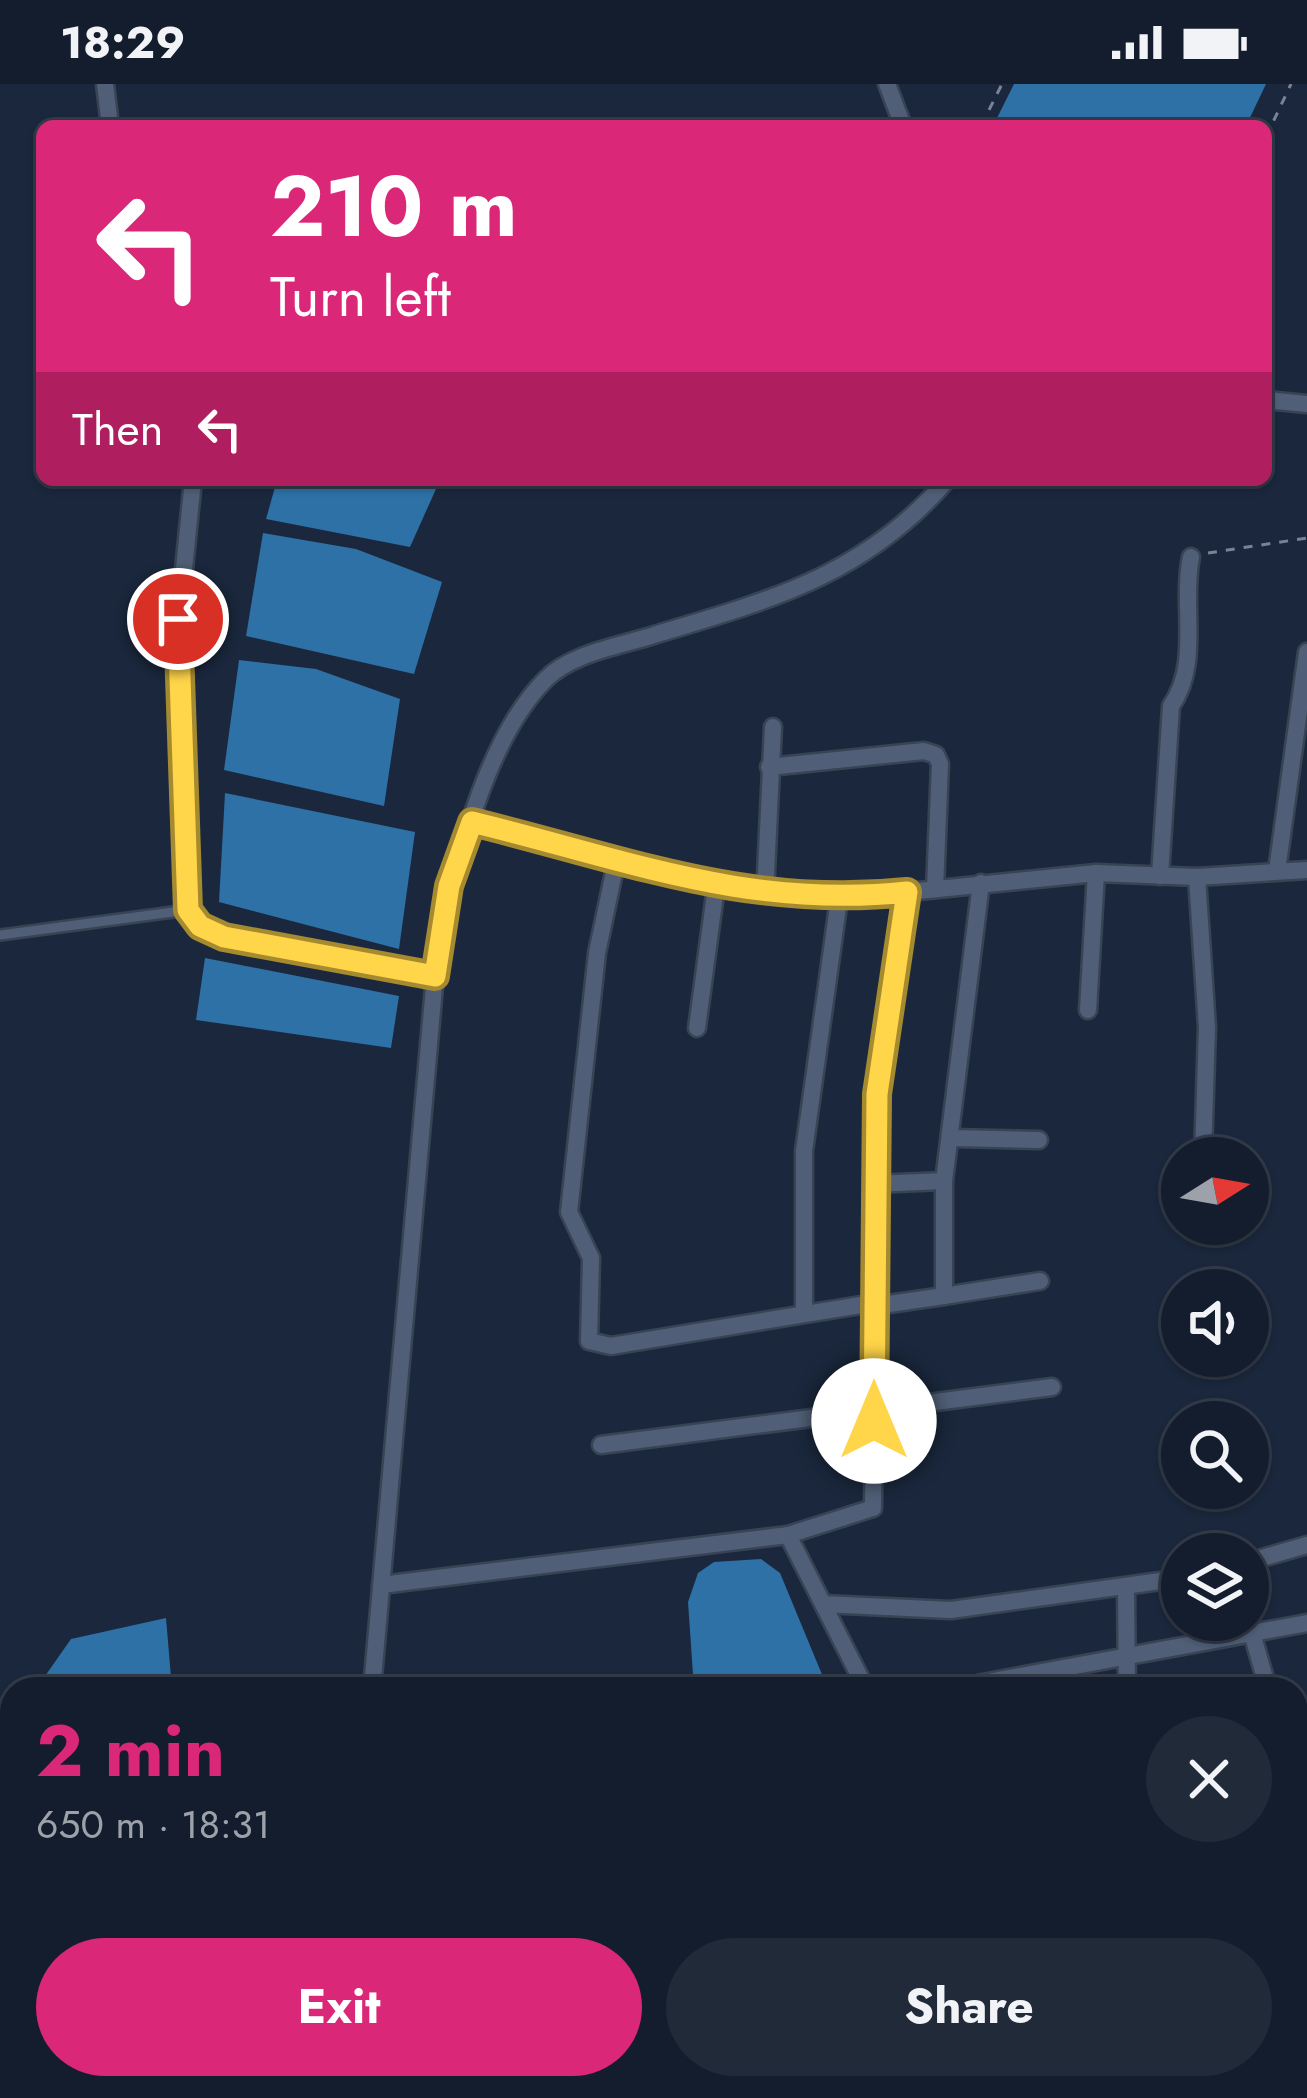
<!DOCTYPE html>
<meta charset="utf-8">
<style>
:root{--surface:#141d2d;--page:#212a39;--text:#f1f3f6;--muted:#9da2aa;--line:#333b49;--accent:#db2777}
body{margin:0;font-family:Jost,sans-serif;background:var(--page);color:var(--text);height:100vh;display:flex;flex-direction:column;font-size:45px;white-space:nowrap}
*{box-sizing:border-box;margin:0}
p{font-size:39px;color:var(--muted)}
.icon{flex:none;width:66px;height:66px;fill:none;stroke:currentColor;stroke-width:2;stroke-linecap:round;stroke-linejoin:round}
.map{position:relative;flex:1;overflow:hidden}
.sheet{position:absolute;left:0px;top:1593px;width:1308px;height:423px;display:flex;flex-direction:column;background:var(--surface);border-radius:36px 36px 0 0;box-shadow:0 3px 9px #0004,0 0 0 3px var(--line)}
.sheet>*{flex:none}
.hud{position:absolute;left:36px;top:36px;width:1236px;height:366px;border-radius:18px;box-shadow:0 3px 9px #0004,0 0 0 3px var(--line);background:#db2777;color:#fff;overflow:hidden}
.needle{width:78px;rotate:79deg}
.controls{position:absolute;left:1161px;top:1053px;display:grid;gap:24px}
.controls a{display:grid;place-items:center;width:108px;height:108px;border-radius:50%;background:var(--surface);box-shadow:0 3px 9px #0004,0 0 0 3px var(--line);font-size:60px}
.pin{position:absolute;display:grid;place-items:center;width:102px;height:102px;color:#fff;margin:-51px;border:6px solid #fff;border-radius:50%;box-shadow:0 3px 12px #0007}
.me{position:absolute;width:132px;margin:-66px;rotate:0deg;stroke-linejoin:round;filter:drop-shadow(0 0 9px #0008)}
.turn{display:flex;align-items:center;gap:42px;height:252px;padding:0 36px;font-size:54px}
.turn .icon{width:156px;height:156px;stroke-width:2.5}
.turn b{display:block;font-size:84px;line-height:102px}
.then{display:flex;align-items:center;height:114px;padding:0 36px;background:#0003;gap:24px;font-size:45px}
.round{display:grid;place-items:center;flex:none;width:126px;height:126px;border-radius:63px;background:var(--page)}
.overview{display:flex;align-items:center;justify-content:space-between;height:204px;padding:0 36px}
h1{font-size:72px;font-weight:700;line-height:90px;color:var(--accent)}
.button{display:flex;gap:24px;margin-top:auto;padding:24px 36px}
.button a{flex:1;height:138px;border-radius:72px;background:var(--accent);color:#fff;font-size:48px;font-weight:700;line-height:138px;text-align:center}
.button a+a{background:var(--page);color:var(--text)}
.status{display:flex;justify-content:space-between;align-items:center;height:84px;padding:0 60px;background:var(--surface);direction:ltr}
.status svg{height:33px;fill:currentColor}
.map>svg:first-child{display:block}
</style>
<div class="status"><b>18:29</b><svg viewBox="0 0 49 12"><path d="M0 12V9h3v3zM5 12V6h3v6zM10 12V3h3v9zM15 12V0h3v12zM26 1h20v11H26zM47 4h2v5h-2z"/></svg></div>
<div class="map">
<svg width="1307" height="2014" viewBox="0 0 1307 2014">
<rect width="100%" height="100%" fill="#1a273c"/>
<g fill="#2e71a6">
<polygon points="1014,0 1266,0 1246,42 993,42"/>
<polygon points="277,396 440,396 410,463 266,435"/>
<polygon points="263,449 356,465 442,498 414,590 246,552"/>
<polygon points="239,576 316,585 400,615 384,722 224,686"/>
<polygon points="225,709 415,748 399,865 219,818"/>
<polygon points="205,874 399,912 391,964 196,936"/>
<polygon points="761,1475 780,1489 828,1605 694,1605 688,1518 698,1489 714,1478"/>
<polygon points="166,1534 172,1605 36,1605 71,1555"/>
<polygon points="12,1769 12,2004 122,2004 124,2014 0,2014 0,1772"/>
<polygon points="653,2004 869,2004 862,2014 654,2014"/>
</g>
<g fill="none" stroke-linecap="round" stroke-linejoin="round">
<g stroke="#384354" stroke-width="14">
<polyline id="service" points="0,851 188,826"/>
</g>
<g stroke="#384354" stroke-width="21">
<g id="minor">
<polyline points="105,0 110,42"/>
<polyline points="887,0 903,42"/>
<polyline points="1266,316 1307,320"/>
<polyline points="193,396 176,564 188,717 188,826 200,842 224,853 435,892"/>
<polyline points="769,683 924,667 936,671 940,680 935,805"/>
<polyline points="472,738 617,774 691,798 839,815 1096,789 1197,793 1307,786"/>
<polyline points="617,774 597,869 569,1128 591,1174 589,1257 611,1262 873,1219"/>
<polyline points="1277,787 1307,568"/>
<path d="M1160 792 1171 622C1201 580 1181 521 1191 473"/>
<polyline points="1197,793 1207,943 1203,1074"/>
<polyline points="765,810 773,643"/>
<polyline points="1088,926 1096,789"/>
<polyline points="697,944 716,803"/>
<polyline points="953,1054 1039,1056"/>
<polyline points="873,1100 944,1097"/>
<polyline points="944,1212 1040,1197"/>
<polyline points="875,1222 944,1212 944,1097 981,799"/>
<polyline points="804,1229 804,1067 839,815"/>
<polyline points="601,1361 1052,1303"/>
<polyline points="788,1451 866,1605"/>
<polyline points="1248,1478 1307,1461"/>
<polyline points="381,1501 788,1451 873,1424 877,1010 907,808"/>
<polyline points="1126,1505 1127,1605"/>
<polyline points="823,1520 951,1526 1182,1494"/>
<polyline points="1252,1549 1268,1605"/>
<path d="M372 1605 435 892C449 804 480 662 545 596 571 569 620 562 654 551 770 516 864 492 947 396"/>
<polyline points="950,1605 1307,1539"/>
<polyline points="1296,1694 1307,1723"/>
<polyline points="405,2004 407,2014"/>
</g>
</g>
<g stroke="#798395" stroke-width="3" stroke-dasharray="9 9" stroke-linecap="butt">
<polyline points="981,42 1002,0"/>
<polyline points="1266,53 1291,0"/>
<polyline points="1208,469 1307,454"/>
</g>
<use href="#service" stroke="#505f77" stroke-width="9"/>
<use href="#minor" stroke="#505f77" stroke-width="16"/>
</g>
<g fill="none" stroke-linecap="round" stroke-linejoin="round">
<g stroke="#a68a30" stroke-width="30">
<path id="route" d="M178 535 188 826 200 842 224 853 435 892 449 802 472 738C624 775 747 825 907 808L877 1010 874 1337"/>
</g>
<use href="#route" stroke="#ffd54a" stroke-width="21"/>
</g>
</svg>
<div class="controls">
<a><svg class="needle" viewBox="-14 -14 28 28"><path d="M0-13l5 13h-10z" fill="#e53935"/><path d="M0 13l5-13h-10z" fill="#9da2aa"/></svg></a>
<a><svg class="icon" aria-label="sound" viewBox="0 0 24 24"><path d="M4 9h4l5-4v14l-5-4H4zM17 9q2 3 0 6"/></svg></a>
<a><svg class="icon" aria-label="search" viewBox="0 0 24 24"><circle cx="10" cy="10" r="6"/><path d="M15 15l6 6"/></svg></a>
<a><svg class="icon" aria-label="layers" viewBox="0 0 24 24"><path d="M12 4l9 5-9 5-9-5zM3 14l9 5 9-5"/></svg></a>
</div>
<div class="pin" style="left:178px;top:535px;background:#d93025"><svg class="icon" aria-label="arrive" viewBox="0 0 24 24"><path d="M6 21V4h12l-3 4 3 4H6"/></svg></div>
<svg class="me" style="left:874px;top:1337px" viewBox="-20 -20 40 40"><circle r="19" fill="#fff"/><path d="M0-13L10 11 0 6-10 11z" fill="#ffd54a"/></svg>
<div class="hud">
<div class="turn"><svg class="icon" aria-label="left" viewBox="0 0 24 24"><path d="M17 20v-9H6M10 6l-5 5 5 5"/></svg><div><b>210 m</b>Turn left</div></div>
<div class="then">Then<svg class="icon" aria-label="left" viewBox="0 0 24 24"><path d="M17 20v-9H6M10 6l-5 5 5 5"/></svg></div>
</div>
<section class="sheet">
<div class="overview"><div><h1>2 min</h1><p>650 m · 18:31</p></div><a class="round"><svg class="icon" aria-label="close" viewBox="0 0 24 24"><path d="M6 6l12 12M18 6L6 18"/></svg></a></div>
<div class="button"><a>Exit</a><a>Share</a></div>
</section>
</div>
